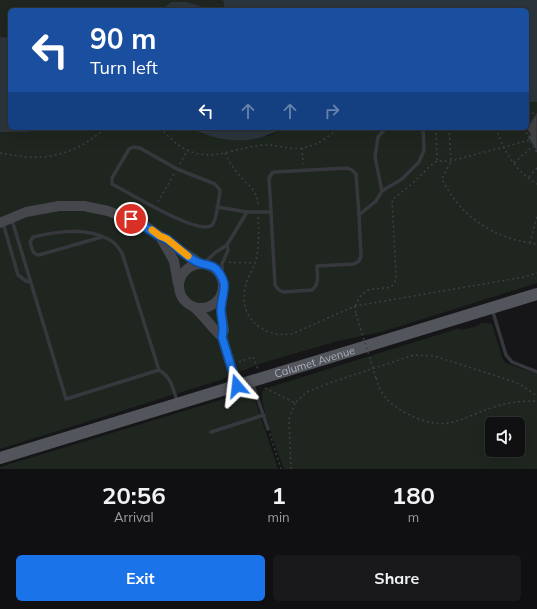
<!DOCTYPE html>
<style>
:root{--surface:#101012;--page:#19191b;--text:#f1f3f6;--muted:#9c9d9f;--line:#303032;--accent:#1a73e8}
body{margin:0;font-family:Mulish,sans-serif;background:var(--page);color:var(--text);height:100vh;display:flex;flex-direction:column;font-size:15px;white-space:nowrap}
*{box-sizing:border-box;margin:0}
p{font-size:13px;color:var(--muted)}
.icon{flex:none;width:22px;height:22px;fill:none;stroke:currentColor;stroke-width:2;stroke-linecap:round;stroke-linejoin:round}
.map{position:relative;height:469px;overflow:hidden}
.details{display:flex;flex-direction:column;background:var(--surface);flex:1}
.details>*{flex:none}
.guide{position:absolute;left:8px;top:8px;width:521px;height:122px;border-radius:6px;box-shadow:0 4px 16px #0002,0 0 0 1px var(--line);background:#1a4fa0;color:#fff;overflow:hidden}
.buttons{position:absolute;left:485px;top:417px;display:grid;gap:8px}
.buttons a{display:grid;place-items:center;width:40px;height:40px;border-radius:6px;background:var(--surface);box-shadow:0 4px 16px #0002,0 0 0 1px var(--line);font-size:20px}
.pin{position:absolute;display:grid;place-items:center;width:34px;height:34px;color:#fff;margin:-17px;border:2px solid #fff;border-radius:50%;box-shadow:0 1px 4px #0007}
.me{position:absolute;width:44px;margin:-22px;rotate:343deg;stroke-linejoin:round;filter:drop-shadow(0 0 3px #0008)}
.turn{display:flex;align-items:center;gap:14px;height:84px;padding:0 16px;font-size:18px}
.turn .icon{width:52px;height:52px;stroke-width:2.5}
.turn b{display:block;font-size:28px;line-height:34px}
.lanes{display:flex;align-items:center;height:38px;padding:0 16px;background:#0003;justify-content:center;gap:20px;direction:ltr}
.lanes .off{opacity:.35}
.eta{display:flex;justify-content:space-evenly;align-items:center;height:68px;text-align:center}
.eta b{font-size:24px;font-weight:700;line-height:28px}
.action{display:flex;gap:8px;margin-top:auto;padding:8px 16px}
.action a{flex:1;height:46px;border-radius:6px;background:var(--accent);color:#fff;font-size:16px;font-weight:700;line-height:46px;text-align:center}
.action a+a{background:var(--page);color:var(--text)}
.map>svg:first-child{display:block}
</style>
<div class="map">
<svg width="537" height="469" viewBox="0 0 537 469">
<rect width="100%" height="100%" fill="#161618"/>
<g fill="#1e261f" fill-rule="evenodd">
<polygon points="0,0 222,0 224,2 224,10 212,10 187,2 171,2 161,10 10,10 10,38 0,37"/>
<polygon points="527,102 537,102 537,283 385,331 338,341 259,364 217,381 0,449 0,132 28,132 40,128 189,128 203,134 269,136 284,128 527,128"/>
<path d="M481 323H488L492 324 503 360 506 363 537 374V469H284C279 456 259 403 262 392 263 390 265 389 267 388L460 328 461 330 478 326ZM492 424H518V450H492Z"/>
<polygon points="246,396 252,397 255,400 278,469 0,469 0,467 227,398"/>
</g>
<g fill="#2c353c">
<polygon points="222,0 537,0 537,102 527,102 527,10 224,10 224,2"/>
<polygon points="171,2 187,2 213,10 161,10"/>
<polygon points="0,37 10,38 10,128 40,128 28,132 0,132"/>
<path d="M189 128H284C249 146 224 143 189 128Z"/>
</g>
<polygon fill="#404145" stroke="#303034" points="537,113 537,151 528,136 531,135 527,128"/>
<g fill="none" stroke-linecap="round" stroke-linejoin="round">
<g stroke="#3d3f44" stroke-width="1.5" stroke-dasharray="2 3" stroke-linecap="butt">
<polyline points="527,112 537,114"/>
<path d="M160 128C170 138 180 149 195 153 219 160 242 145 267 145 280 145 294 151 307 147 318 144 330 137 337 128"/>
<polyline points="436,128 437,161"/>
<path d="M449 128 451 161 442 179C457 210 483 231 516 240 523 241 530 244 537 244"/>
<path d="M496 128C503 150 516 172 537 184"/>
<polyline points="524,128 537,153"/>
<polyline points="302,148 303,164"/>
<path d="M0 153C12 155 25 158 38 157 63 157 87 145 105 128"/>
<path d="M225 153C228 159 231 165 235 170 245 184 258 188 258 207"/>
<polyline points="514,163 533,146"/>
<polyline points="180,164 187,150"/>
<polyline points="529,177 537,168"/>
<polyline points="158,202 174,174"/>
<path d="M258 217C259 232 259 246 256 260 253 270 246 279 245 289 239 319 264 338 292 334L355 306 524 277 537 273"/>
<polyline points="530,243 537,216"/>
<path d="M229 262C238 264 246 261 254 264"/>
<path d="M355 306C365 285 370 291 391 287L395 282 396 274 392 200 412 184 430 166 437 161H451L530 140"/>
<polyline points="355,306 356,314"/>
<polyline points="239,362 253,357 258,369"/>
<path d="M376 378C381 395 388 403 404 412 446 434 455 420 494 407 508 402 523 401 537 401"/>
<polyline points="265,388 295,403 307,392 332,382 414,355 434,356 512,381 523,386 537,396"/>
<polyline points="270,434 281,469"/>
<polyline points="291,469 289,419 295,403"/>
</g>
<g stroke="#37383d" stroke-width="3.5">
<path d="M134 147 140 148 177 169 215 184 220 190C219 198 217 220 212 225 200 237 126 191 112 184V178L129 149Z"/>
<polyline points="382,191 375,157 378,137 386,128"/>
<polyline points="217,207 247,212"/>
<polyline points="271,212 269,178 272,173 275,172 347,168 352,170 356,174 359,215"/>
<path d="M12 220 66 399 159 370C171 377 173 388 177 401"/>
<polyline points="3,223 18,275 26,281 30,282"/>
<path d="M102 237 39 255C32 254 32 248 30 242L33 237C58 231 86 227 110 240 115 242 119 249 122 253L159 370"/>
<path d="M203 264 216 252 227 245 247 212H271L275 285 279 290 283 292 312 290C320 284 317 275 317 266L354 264 359 261 361 256 359 215 376 201 382 191 402 179 419 162 424 150 423 128"/>
<polyline points="222,276 222,264 228,250 227,245"/>
<polyline points="492,309 506,355 512,362 537,372"/>
<polyline points="252,382 268,429"/>
<polyline points="211,432 264,415"/>
</g>
<g stroke="#45474d" stroke-width="10">
<polyline points="0,223 26,212 59,206 84,206 108,211 143,224 160,236 167,239 181,251 200,263"/>
<polyline points="161,238 174,261 178,284"/>
<circle cx="201" cy="286" r="22"/>
<polyline points="222,295 221,310 224,330 222,337 237,386"/>
<path d="M195 308C205 317 212 328 222 337"/>
</g>
<path stroke="#53555c" stroke-width="12" id="s1" d="M0 458 537 294"/>
<polyline stroke="#3d3f44" stroke-width="1.5" stroke-dasharray="2 3" stroke-linecap="butt" points="356,314 376,378"/>
</g>
<g fill="none" stroke-linecap="round" stroke-linejoin="round">
<g stroke="#114b97" stroke-width="10">
<path id="route" d="M131 219C141 224 150 230 159 236 162 237 165 238 168 240 178 247 187 259 200 263 209 266 214 264 220 274 222 277 223 280 224 283 225 292 221 301 221 310 221 319 225 328 222 337L237 386"/>
</g>
<use href="#route" stroke="#1a73e8" stroke-width="7"/>
<polyline stroke="#f59e0b" stroke-width="7" points="152,230 160,236 167,239 188,256"/>
</g>
<g text-anchor="middle" dominant-baseline="central" stroke-width="4" stroke-linejoin="round" paint-order="stroke">
<g font-size="11" fill="#a8adb8" stroke="#111113">
<text stroke="none"><textPath href="#s1" startOffset="329">Calumet Avenue</textPath></text>
</g>
</g>
</svg>
<div class="buttons">
<a><svg class="icon" aria-label="sound" viewBox="0 0 24 24"><path d="M4 9h4l5-4v14l-5-4H4zM17 9q2 3 0 6"/></svg></a>
</div>
<div class="pin" style="left:131px;top:219px;background:#d93025"><svg class="icon" aria-label="arrive" viewBox="0 0 24 24"><path d="M6 21V4h12l-3 4 3 4H6"/></svg></div>
<svg class="me" style="left:237px;top:386px" viewBox="-20 -20 40 40"><path d="M0-17L14 15 0 8-14 15z" fill="#1a73e8" stroke="#fff" stroke-width="4"/></svg>
<div class="guide">
<div class="turn"><svg class="icon" aria-label="left" viewBox="0 0 24 24"><path d="M17 20v-9H6M10 6l-5 5 5 5"/></svg><div><b>90 m</b>Turn left</div></div>
<div class="lanes"><svg class="icon" aria-label="left" viewBox="0 0 24 24"><path d="M17 20v-9H6M10 6l-5 5 5 5"/></svg><svg class="icon off" aria-label="ahead" viewBox="0 0 24 24"><path d="M12 20V5M6 11l6-6 6 6"/></svg><svg class="icon off" aria-label="ahead" viewBox="0 0 24 24"><path d="M12 20V5M6 11l6-6 6 6"/></svg><svg class="icon off" aria-label="right" viewBox="0 0 24 24"><path d="M7 20v-9h11M14 6l5 5-5 5"/></svg></div>
</div>
</div>
<section class="details">
<div class="eta">
<div><b>20:56</b><p>Arrival</p></div>
<div><b>1</b><p>min</p></div>
<div><b>180</b><p>m</p></div>
</div>
<div class="action"><a>Exit</a><a>Share</a></div>
</section>
